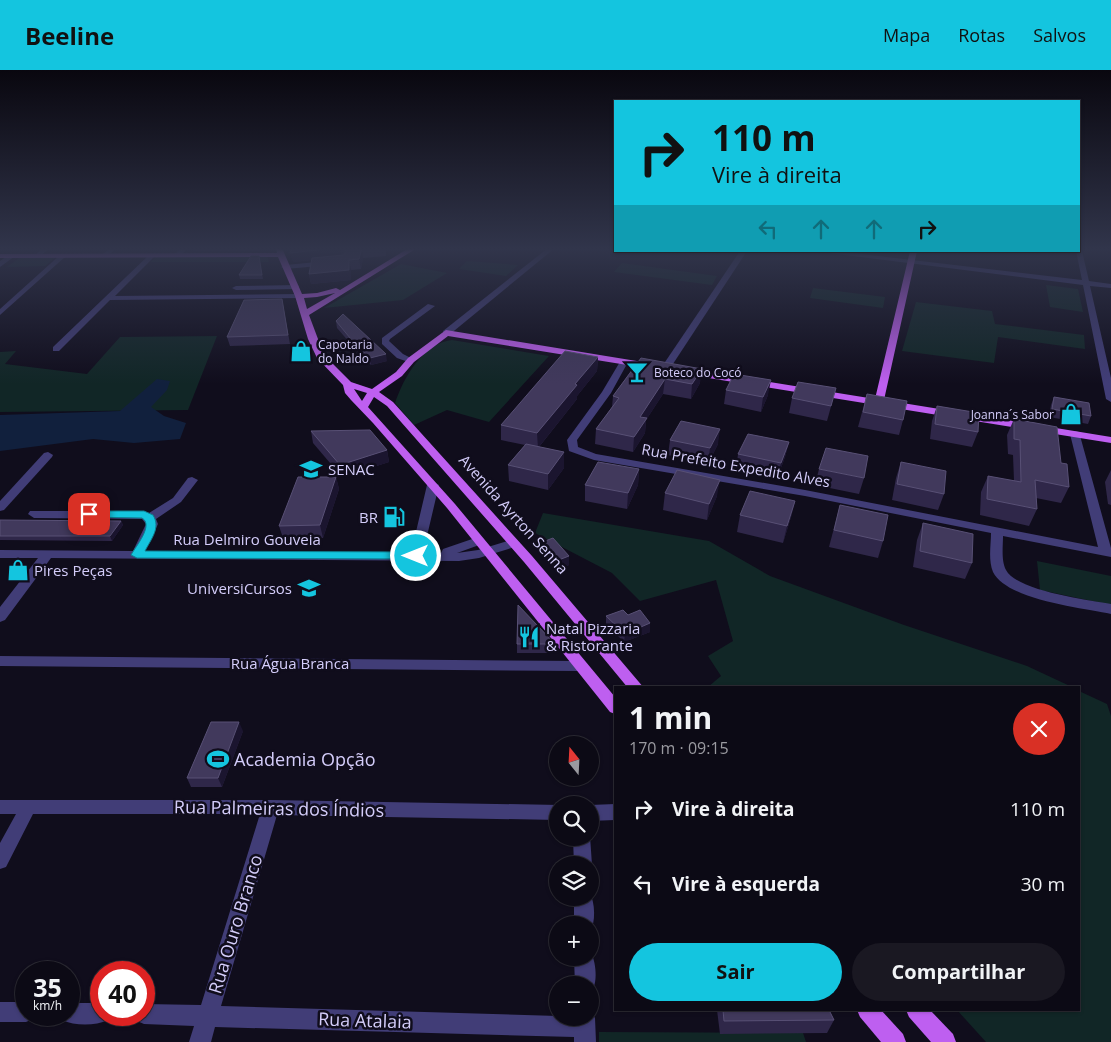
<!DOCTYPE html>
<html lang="pt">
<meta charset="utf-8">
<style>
:root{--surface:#0c0a15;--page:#1a1822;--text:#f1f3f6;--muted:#9a9aa0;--line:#2c2b34;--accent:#14c5df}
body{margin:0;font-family:"Open Sans",sans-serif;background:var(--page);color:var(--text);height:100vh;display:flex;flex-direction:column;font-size:19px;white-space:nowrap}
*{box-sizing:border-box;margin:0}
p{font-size:16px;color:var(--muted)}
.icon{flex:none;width:28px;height:28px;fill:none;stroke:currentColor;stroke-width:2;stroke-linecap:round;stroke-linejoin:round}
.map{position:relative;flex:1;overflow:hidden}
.side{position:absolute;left:614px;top:616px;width:466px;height:325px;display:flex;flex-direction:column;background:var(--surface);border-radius:0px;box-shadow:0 1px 4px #0004,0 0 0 1px var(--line)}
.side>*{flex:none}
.banner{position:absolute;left:614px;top:30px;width:466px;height:152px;border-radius:0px;box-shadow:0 1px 4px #0004,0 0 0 1px var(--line);background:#14c5df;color:#111;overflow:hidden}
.needle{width:32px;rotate:342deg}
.buttons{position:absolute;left:549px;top:666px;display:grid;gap:10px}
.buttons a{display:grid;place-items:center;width:50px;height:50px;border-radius:50%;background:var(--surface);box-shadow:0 1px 4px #0004,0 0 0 1px var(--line);font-size:25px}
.speed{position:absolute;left:15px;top:891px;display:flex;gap:10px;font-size:25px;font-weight:700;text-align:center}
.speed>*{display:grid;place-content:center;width:65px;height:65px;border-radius:50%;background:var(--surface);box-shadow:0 1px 4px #0004,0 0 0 1px var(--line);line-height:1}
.speed small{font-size:12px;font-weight:400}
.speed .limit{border:8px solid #d22;background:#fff;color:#111}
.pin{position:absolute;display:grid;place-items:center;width:42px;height:42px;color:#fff;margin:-21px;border-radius:10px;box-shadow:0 2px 8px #0006}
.me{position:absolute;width:55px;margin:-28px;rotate:270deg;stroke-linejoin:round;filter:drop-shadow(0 0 4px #0008)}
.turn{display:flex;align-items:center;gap:18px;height:105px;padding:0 15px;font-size:22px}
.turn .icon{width:65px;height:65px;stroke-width:2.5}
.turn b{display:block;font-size:35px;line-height:42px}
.lanes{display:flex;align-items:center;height:48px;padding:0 15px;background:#0003;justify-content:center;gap:25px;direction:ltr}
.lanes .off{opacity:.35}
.round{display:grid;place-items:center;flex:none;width:52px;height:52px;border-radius:26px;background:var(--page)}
.headline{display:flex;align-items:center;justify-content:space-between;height:85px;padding:0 15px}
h1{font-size:30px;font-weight:700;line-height:38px}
.action{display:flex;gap:10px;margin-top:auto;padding:10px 15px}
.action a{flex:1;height:58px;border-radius:30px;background:var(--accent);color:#111;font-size:20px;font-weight:700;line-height:58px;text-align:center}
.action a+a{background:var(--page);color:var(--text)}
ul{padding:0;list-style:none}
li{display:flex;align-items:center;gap:15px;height:75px;padding:0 15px}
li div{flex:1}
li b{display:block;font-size:19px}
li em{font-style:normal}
header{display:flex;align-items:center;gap:30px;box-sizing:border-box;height:70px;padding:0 25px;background:var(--accent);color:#111}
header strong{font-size:24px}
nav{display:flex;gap:28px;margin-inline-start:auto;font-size:18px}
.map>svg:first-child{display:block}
</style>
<header>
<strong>Beeline</strong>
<nav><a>Mapa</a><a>Rotas</a><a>Salvos</a></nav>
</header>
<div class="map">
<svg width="1111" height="972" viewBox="0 0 1111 972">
<rect width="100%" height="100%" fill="#100d1c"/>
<g fill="#112626">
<polygon points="267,186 269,192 150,192 156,187"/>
<polygon points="56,187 45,196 7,197 19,188"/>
<polygon points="467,191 518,195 506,206 459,199"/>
<polygon points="622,193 717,206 712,215 614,202"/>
<polygon points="401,194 447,203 403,230 324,238"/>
<polygon points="1046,215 1078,219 1083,242 1050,237"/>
<polygon points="813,218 885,227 883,238 810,228"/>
<polygon points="916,232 992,241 995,254 1084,265 1085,279 998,267 994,293 902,281"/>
<polygon points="217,266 188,340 0,342 0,282 16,281 5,294 87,304 120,267"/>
<path d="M452 270 549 286 489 352 447 340 414 355 395 333C404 307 423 273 452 270Z"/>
<polygon points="543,443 709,471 770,506 904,555 1027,596 1072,617 708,617 721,606 708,586 733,571 716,510 640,531 612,503 535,463"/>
<polygon points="1037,491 1111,506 1111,535 1040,520"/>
<polygon points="1079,621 1107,634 1111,646 1111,972 986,972 957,940 1079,940"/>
<polygon points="599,962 803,963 806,972 599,972"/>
</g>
<polygon fill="#11203d" points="157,309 170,311 167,320 151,337 164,346 186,353 180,369 134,373 93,369 0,381 0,345 120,341"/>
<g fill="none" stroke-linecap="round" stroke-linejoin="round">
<g fill="#413d77" fill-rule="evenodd">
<polygon points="43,178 50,178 39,187 35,187 35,185"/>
<polygon points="110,178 117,178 107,186 103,186 103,184"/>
<polygon points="181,178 188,178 180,186 176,186 174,185"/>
<polygon points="548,178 555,178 449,265 443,265 443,261"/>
<polygon points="1079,179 1082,181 1089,211 1111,214 1111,218 1090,216 1111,308 1111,332 1106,329 1083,215 813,181 836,181 1082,210 1076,181 1079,181"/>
<polygon points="740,181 747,181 669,300 663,300 661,298"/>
<polygon points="150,184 156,185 115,226 299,224 303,226 299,228 110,230 59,281 53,281 53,277"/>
<polygon points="9,185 15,186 0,197 0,191"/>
<polygon points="60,185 66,186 0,245 0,239"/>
<polygon points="328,191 332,193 331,195 285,199 281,197 285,195"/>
<polygon points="298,215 299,217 295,219 236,220 232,218 236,216"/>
<polygon points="428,234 435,236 390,269 389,271 403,284 415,290 411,293 397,288 382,274 382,268"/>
<path d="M624 289 628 292 611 323 577 370 578 377 596 384 805 420 1098 477 1070 364 1075 361 1079 362 1111 478V487L1003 466C1003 476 1001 491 1006 500 1017 521 1088 530 1111 534V544C1082 538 1007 530 993 502 988 490 991 475 991 463L805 426 594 390 569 381 567 370 602 322 621 290Z"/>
<polygon points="48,382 53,385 52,387 4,440 0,441 0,431 44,383"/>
<polygon points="192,407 198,410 181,432 156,449 158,454 145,481 411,483 427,415 433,412 439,415 423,483 441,483 443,479 478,467 484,471 482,474 457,483 478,480 514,469 520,473 518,476 479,488 459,491 51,488 5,550 0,552 0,537 38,488 0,488 0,480 133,481 146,454 142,449 34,448 28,444 30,441 144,441 149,443 173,428 188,408"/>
<polygon points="0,586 580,591 585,592 587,596 585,600 580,601 0,596"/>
<polygon points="0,730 271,730 560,735 558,735 558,750 277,745 221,936 558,946 558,948 590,948 590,940 595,948 596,972 574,972 574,967 215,957 211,972 189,972 194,956 144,954 137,951 134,945 144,945 144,934 201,935 260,744 33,744 6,797 0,799 0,773 16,744 0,744"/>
<polygon points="615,734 615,750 590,751 590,735"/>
<polygon points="590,766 592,795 590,800 590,795 574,795 573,768"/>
<path d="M590 823C595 833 596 852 590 862V855H574V828H590Z"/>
<path d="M590 881C596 890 599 915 590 923V915H575L574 888H590Z"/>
<polygon points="0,932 26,932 26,945 35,945 33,949 26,952 0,952"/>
<path d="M69 933H101V945H111L108 950C95 956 75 956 62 950L59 945H69Z"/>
</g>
<g fill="#be5ff0" fill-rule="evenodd">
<path d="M276 178H282L302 224 317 223 336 218 340 220 409 178H417L309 245 324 285 351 312 372 319 396 302 408 288 446 260 655 294 657 296 652 299 448 266 414 292 402 306 379 322 393 332 532 486 644 618H628L524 492 387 336 374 327 368 337 455 434 615 627V644L610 642 447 438 373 353 351 330 345 323 343 315 317 288 308 269 295 226 278 187 0 188V184L277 183ZM335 223 307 239 304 228 317 227ZM354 319 367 323 362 331Z"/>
<polygon points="910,181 917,181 884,330 1111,367 1111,373 684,304 679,301 684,298 875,329"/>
<polygon points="857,940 881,940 903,964 906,972 881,972 860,947"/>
<polygon points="906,940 930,940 953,964 956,972 931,972 909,947"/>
</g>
</g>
<g fill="#2f2749">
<polygon points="193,178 258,178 259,181 194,181"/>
<polygon points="292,178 392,178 386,179 386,186 363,188 361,199 351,200 351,210 311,214 309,204 312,190 293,192"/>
<polygon points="259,186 263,209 240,209 239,205"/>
<polygon points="282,229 290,274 230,276 227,267"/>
<polygon points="336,251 387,291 371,295 357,281 337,258"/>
<polygon points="598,287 597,301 577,326 577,329 539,377 564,382 564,398 548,420 509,411 508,395 525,375 501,370 501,355"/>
<polygon points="641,288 700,313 691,329 663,324 646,350 645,363 633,382 595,374 596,359 612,337 613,326"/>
<polygon points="726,320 768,325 761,342 724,334"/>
<polygon points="867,324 903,350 899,365 858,357"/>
<polygon points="1054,327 1091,346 1088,354 1049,347 1051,335"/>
<polygon points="792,328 832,333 827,351 789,343"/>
<polygon points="937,336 978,362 972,377 930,369 932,351"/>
<polygon points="1014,349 1061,393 1069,417 1061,433 1036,428 1037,439 1029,456 980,445 981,422 988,406 1014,411 1013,385 1008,384 1007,365"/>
<polygon points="311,361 387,380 389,392 342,407 313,373"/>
<polygon points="670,370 718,374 708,394 668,385"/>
<polygon points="789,372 785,387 777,409 736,400 738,384"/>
<polygon points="901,392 944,424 938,440 892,430 896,408"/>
<polygon points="639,399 638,415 627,439 585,431 585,415"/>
<polygon points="819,399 864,408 859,424 815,415"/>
<polygon points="1111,400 1111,435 1108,434 1105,412"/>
<polygon points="336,407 339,419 323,468 283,468 279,456"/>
<polygon points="665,423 717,426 707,450 663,440"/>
<polygon points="795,431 791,447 783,473 737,462 740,445"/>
<polygon points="840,435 883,471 878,488 829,477"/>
<polygon points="0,450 121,451 123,455 112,471 0,470"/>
<polygon points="923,453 972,493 965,509 913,497 917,470"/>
<polygon points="540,473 569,486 569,495 556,500 540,481"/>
<polygon points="628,545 650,553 650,562 624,572 606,554 606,546"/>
<rect x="517" y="574" width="38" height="9"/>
<polygon points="243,661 222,717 191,717 187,708"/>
<polygon points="717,940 829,940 834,950 827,963 720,964"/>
</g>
<g fill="#1b152f">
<polygon points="336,178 340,178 342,187 293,192 290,183"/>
<polygon points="362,178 363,188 361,199 359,189"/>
<polygon points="349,190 351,200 351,210 311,214 309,204"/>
<polygon points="386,284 387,291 371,295 370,288"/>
<polygon points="598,287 597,301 577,326 577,329 538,378 537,363 575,314"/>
<polygon points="702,299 700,313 691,329 692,314"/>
<polygon points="665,309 663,324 646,350 645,363 633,382 634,367 640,347"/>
<polygon points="771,310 768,325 761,342 763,327"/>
<polygon points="720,359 718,374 708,394 710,378"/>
<polygon points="789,372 785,387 777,409 781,393"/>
<polygon points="387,380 389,392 342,407 340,395"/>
<polygon points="564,382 564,398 548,420 548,404"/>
<polygon points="639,399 638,415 627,439 628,423"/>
<polygon points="336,407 339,419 323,468 320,455"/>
<polygon points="720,410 717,426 707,450 709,434"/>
<polygon points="795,431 791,447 783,473 787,456"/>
<polygon points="121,451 123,455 112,471 110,466"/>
<polygon points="569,486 569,495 556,500 556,491"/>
<polygon points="650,553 650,562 624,572 625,564"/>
<polygon points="239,652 243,661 222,717 218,708"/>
</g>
<g fill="#41395c" stroke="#585075">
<polygon points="292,178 336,178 290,183"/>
<polygon points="341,178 364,178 362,178 359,189 349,190 349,200 309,204 312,188 344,185 346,181"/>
<polygon points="251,186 259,186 262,205 239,205"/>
<polygon points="282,229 288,265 227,267 244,230"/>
<polygon points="343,244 386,284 370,288 355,274 336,251"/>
<polygon points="565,281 598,287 575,314 577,315 537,363 501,355"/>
<polygon points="641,288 702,299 692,314 665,309 640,347 647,348 634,367 596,359 619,328 613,326"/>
<polygon points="734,304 771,310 763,327 726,320"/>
<polygon points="798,312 836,318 831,336 792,328"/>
<polygon points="867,324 907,331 903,350 863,342"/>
<polygon points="1054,327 1089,333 1091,346 1052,339"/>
<polygon points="937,336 979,343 978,362 935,354"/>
<polygon points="1014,349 1057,357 1061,393 1067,394 1069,417 1035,410 1037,439 987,429 988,406 1021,412 1020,370 1014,369"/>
<polygon points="681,351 720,359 710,378 670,370"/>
<polygon points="370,360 387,380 340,395 311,361"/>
<polygon points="748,364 789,372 781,393 738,384"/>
<polygon points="526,374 564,382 548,404 508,395"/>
<polygon points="826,378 868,386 864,408 819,399"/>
<polygon points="598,392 639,399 628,423 585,415"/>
<polygon points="901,392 946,401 944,424 897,414"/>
<polygon points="677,400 720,410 709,434 665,423"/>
<polygon points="298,407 336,407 320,455 279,456"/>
<polygon points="750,421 795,431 787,456 740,445"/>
<polygon points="840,435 888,445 883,471 834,460"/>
<polygon points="0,450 121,451 110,466 0,466"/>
<polygon points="923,453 973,464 972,493 920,481"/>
<polygon points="553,468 569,486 556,491 540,473"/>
<polygon points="518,535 555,574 517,574"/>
<polygon points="623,540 628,545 640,540 650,553 625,564 606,546"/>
<polygon points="211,652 239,652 218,708 187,708"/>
<polygon points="723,940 829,940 834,950 724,951"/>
</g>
<linearGradient id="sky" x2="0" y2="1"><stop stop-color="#09070f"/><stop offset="0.57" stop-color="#31354b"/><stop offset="1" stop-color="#31354b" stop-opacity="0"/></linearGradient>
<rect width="1111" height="314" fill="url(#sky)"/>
<path fill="#14c5df" stroke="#0d8091" d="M89 441H144L153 445C161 458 151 469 145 481L416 482 422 486 416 489 137 488 131 485C136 476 154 455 142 448L85 447 83 444Z"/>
<defs>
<g id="shop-bare" transform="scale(1.725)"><path d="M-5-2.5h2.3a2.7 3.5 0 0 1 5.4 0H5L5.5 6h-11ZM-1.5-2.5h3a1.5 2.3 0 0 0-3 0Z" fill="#14c5df" stroke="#100d1c" stroke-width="2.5" paint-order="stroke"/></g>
<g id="bar-bare" transform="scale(1.725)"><path d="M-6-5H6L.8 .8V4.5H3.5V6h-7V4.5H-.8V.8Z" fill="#14c5df" stroke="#100d1c" stroke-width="2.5" paint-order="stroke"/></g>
<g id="university-bare" transform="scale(1.725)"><path d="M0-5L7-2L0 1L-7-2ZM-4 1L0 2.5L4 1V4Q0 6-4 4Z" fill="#14c5df" stroke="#100d1c" stroke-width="2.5" paint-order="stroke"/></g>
<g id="fuel-bare" transform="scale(1.725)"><path d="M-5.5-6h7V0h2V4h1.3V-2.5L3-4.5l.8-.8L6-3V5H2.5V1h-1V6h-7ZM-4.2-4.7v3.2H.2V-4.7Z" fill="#14c5df" stroke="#100d1c" stroke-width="2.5" paint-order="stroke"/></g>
<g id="school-bare" transform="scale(1.725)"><path d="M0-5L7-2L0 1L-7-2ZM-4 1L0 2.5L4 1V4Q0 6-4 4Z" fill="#14c5df" stroke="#100d1c" stroke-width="2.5" paint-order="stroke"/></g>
<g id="restaurant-bare" transform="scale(1.725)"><path d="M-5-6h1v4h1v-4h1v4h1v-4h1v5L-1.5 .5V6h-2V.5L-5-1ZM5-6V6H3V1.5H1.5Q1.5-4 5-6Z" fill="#14c5df" stroke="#100d1c" stroke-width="2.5" paint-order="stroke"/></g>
<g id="stadium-bare" transform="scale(1.725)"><path d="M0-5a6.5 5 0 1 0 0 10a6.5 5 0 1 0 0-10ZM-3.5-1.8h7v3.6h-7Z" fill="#14c5df" stroke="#100d1c" stroke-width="2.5" paint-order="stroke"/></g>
</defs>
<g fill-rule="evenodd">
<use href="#shop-bare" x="301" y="281"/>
<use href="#bar-bare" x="637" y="302"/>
<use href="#shop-bare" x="1071" y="344"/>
<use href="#university-bare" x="311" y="399"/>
<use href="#fuel-bare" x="394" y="447"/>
<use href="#shop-bare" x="18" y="500"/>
<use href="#school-bare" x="309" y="518"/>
<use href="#restaurant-bare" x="529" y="567"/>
<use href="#stadium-bare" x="218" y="689"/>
</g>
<g text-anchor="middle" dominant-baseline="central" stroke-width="5" stroke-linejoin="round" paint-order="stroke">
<g font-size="12" fill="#d4cdfa" stroke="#100d1c" text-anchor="start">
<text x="318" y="274">Capotaria<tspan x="318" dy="14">do Naldo</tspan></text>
<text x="654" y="302">Boteco do Cocó</text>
<text x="1054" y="344" text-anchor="end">Joanna´s Sabor</text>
</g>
<g font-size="15" fill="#d4cdfa" stroke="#100d1c">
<text transform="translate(736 395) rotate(10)">Rua Prefeito Expedito Alves</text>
<text transform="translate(514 444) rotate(48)">Avenida Ayrton Senna</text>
<text x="247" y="469">Rua Delmiro Gouveia</text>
<text x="290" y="593">Rua Água Branca</text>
</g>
<g font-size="15" fill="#d4cdfa" stroke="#100d1c" text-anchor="start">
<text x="328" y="399">SENAC</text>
<text x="378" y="447" text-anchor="end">BR</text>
<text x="34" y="500">Pires Peças</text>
<text x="292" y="518" text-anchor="end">UniversiCursos</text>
<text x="546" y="558">Natal Pizzaria<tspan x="546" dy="17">&amp; Ristorante</tspan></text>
</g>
<g font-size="18" fill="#d4cdfa" stroke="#100d1c" text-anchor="start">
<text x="234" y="689">Academia Opção</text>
</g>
<g font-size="18" fill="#d4cdfa" stroke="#100d1c">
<text transform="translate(279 738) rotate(1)">Rua Palmeiras dos Índios</text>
<text transform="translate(235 854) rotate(-73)">Rua Ouro Branco</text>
<text transform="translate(365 950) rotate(2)">Rua Atalaia</text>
</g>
</g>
</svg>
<div class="buttons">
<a><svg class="needle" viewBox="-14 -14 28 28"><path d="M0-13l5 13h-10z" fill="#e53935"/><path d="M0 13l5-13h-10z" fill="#9a9aa0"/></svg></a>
<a><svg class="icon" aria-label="search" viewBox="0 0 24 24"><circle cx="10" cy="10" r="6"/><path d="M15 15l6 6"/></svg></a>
<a><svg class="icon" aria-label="layers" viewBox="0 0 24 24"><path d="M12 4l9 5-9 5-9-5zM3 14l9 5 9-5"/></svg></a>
<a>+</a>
<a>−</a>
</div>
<div class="speed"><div>35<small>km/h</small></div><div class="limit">40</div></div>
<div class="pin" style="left:89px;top:444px;background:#d93025"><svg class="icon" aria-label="arrive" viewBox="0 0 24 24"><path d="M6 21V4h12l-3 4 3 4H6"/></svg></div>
<svg class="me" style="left:416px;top:486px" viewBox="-20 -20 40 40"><circle r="17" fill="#14c5df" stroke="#fff" stroke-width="3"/><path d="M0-11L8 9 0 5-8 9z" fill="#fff"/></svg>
<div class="banner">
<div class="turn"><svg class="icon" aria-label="right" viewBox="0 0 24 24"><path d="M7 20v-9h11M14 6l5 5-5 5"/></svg><div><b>110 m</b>Vire à direita</div></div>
<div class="lanes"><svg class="icon off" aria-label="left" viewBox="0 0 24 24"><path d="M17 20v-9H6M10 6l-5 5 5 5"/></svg><svg class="icon off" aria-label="ahead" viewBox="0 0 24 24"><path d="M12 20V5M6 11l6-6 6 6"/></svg><svg class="icon off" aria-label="ahead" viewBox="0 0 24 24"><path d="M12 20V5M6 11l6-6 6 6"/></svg><svg class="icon" aria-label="right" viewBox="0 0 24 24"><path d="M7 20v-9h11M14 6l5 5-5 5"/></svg></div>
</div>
<section class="side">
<div class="headline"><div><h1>1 min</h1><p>170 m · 09:15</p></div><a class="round" style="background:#d93025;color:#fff"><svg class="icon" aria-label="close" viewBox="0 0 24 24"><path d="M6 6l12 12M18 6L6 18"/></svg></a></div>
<ul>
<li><svg class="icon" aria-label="right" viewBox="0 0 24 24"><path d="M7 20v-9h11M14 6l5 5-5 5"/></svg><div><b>Vire à direita</b></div><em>110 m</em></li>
<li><svg class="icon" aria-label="left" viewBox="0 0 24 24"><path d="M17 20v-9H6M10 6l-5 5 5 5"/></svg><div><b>Vire à esquerda</b></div><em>30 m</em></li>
</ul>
<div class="action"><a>Sair</a><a>Compartilhar</a></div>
</section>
</div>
